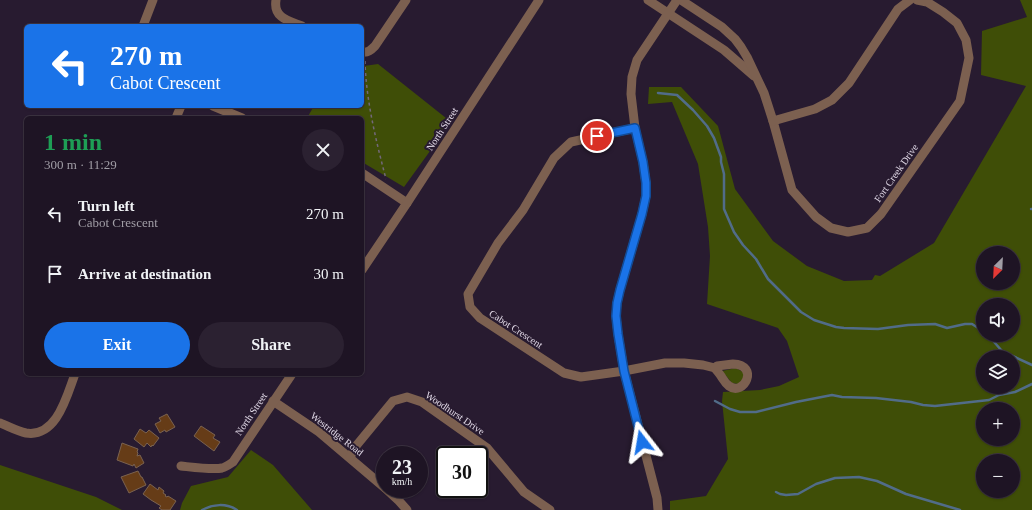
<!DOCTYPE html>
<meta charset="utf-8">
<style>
:root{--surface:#1e1424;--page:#2b2131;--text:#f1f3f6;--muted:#a19ea6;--line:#3c3341;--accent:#1a73e8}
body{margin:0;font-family:"Times New Roman",serif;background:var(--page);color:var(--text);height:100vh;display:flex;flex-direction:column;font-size:15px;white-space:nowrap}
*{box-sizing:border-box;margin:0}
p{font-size:13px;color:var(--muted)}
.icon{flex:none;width:22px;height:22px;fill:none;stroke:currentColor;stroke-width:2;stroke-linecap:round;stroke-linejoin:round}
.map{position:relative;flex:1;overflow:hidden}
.drawer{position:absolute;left:24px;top:116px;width:340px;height:260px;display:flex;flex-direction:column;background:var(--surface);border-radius:6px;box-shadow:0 1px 3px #0004,0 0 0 1px var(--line)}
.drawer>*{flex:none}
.top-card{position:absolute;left:24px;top:24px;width:340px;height:84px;border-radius:6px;box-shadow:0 1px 3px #0004,0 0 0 1px var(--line);background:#1a73e8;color:#fff;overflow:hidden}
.needle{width:26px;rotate:204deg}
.controls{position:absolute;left:976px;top:246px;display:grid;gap:8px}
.controls a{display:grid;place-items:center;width:44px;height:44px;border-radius:50%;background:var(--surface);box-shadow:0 1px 3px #0004,0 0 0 1px var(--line);font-size:20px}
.speed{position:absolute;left:376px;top:446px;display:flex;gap:8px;font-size:20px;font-weight:700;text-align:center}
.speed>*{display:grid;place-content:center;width:52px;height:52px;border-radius:50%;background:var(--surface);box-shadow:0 1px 3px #0004,0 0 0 1px var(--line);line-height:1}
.speed small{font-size:10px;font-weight:400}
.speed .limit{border:2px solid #111;border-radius:6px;background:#fff;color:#111}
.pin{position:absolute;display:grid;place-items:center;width:34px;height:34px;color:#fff;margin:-17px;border:2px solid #fff;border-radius:50%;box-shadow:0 1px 4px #0007}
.me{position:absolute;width:44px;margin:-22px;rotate:346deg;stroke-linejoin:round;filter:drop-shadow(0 0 3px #0008)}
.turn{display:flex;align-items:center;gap:14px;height:84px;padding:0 20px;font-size:18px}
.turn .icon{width:52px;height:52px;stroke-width:2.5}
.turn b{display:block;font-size:28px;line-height:34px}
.round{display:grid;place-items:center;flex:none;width:42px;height:42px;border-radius:21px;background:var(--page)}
.overview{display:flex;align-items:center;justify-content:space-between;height:68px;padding:0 20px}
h1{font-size:24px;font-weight:600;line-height:30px;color:#1e9e55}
.cta{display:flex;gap:8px;margin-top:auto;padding:8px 20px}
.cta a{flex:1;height:46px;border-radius:24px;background:var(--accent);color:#fff;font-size:16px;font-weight:600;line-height:46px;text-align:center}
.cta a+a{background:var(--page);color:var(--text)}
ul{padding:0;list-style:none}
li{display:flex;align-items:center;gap:12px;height:60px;padding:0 20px}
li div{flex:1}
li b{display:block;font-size:15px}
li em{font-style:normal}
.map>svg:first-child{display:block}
</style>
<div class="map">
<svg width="1032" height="510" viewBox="0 0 1032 510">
<rect width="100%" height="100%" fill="#281b30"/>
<g fill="#3f4e07" fill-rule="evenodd">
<path d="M1020 0H1032V510H670V501L706 496 728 459 722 401 723 392 760 390 779 386 799 377 787 341 778 328 707 304 710 256 708 227 698 164 672 102 648 104 649 87H681L718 126 735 189 773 241 807 266 844 281 872 280 875 275 880 276 934 243 1026 86 981 75 982 31 1027 17ZM983 253H1013V283H983ZM983 305H1013V335H983ZM983 357H1013V387H983ZM983 409H1013V439H983ZM983 461H1013V491H983Z"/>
<polygon points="378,64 451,122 404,187 362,162 362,118 307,118 314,106 362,106 362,65 364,66"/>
<polygon points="736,368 743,372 745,378 738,384 732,383 722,371"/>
<polygon points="251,450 273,465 312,510 180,510 182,503 191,486 228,477"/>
<polygon points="0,465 96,497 122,510 0,510"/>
</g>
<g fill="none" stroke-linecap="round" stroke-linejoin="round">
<g stroke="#516c89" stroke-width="2.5">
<polyline points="658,93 677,95 693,110 707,126 714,138 721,157 721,162 724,174 724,209 734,232 743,245 756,259 768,279 801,312 814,320 836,327 844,328 878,329 908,325 935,324 947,328 965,324 972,324 983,331"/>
<polyline points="1031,209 1032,209"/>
<polyline points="988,335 1002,351 1032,365"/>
<polyline points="715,401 730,409 740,412 756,412 796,402 832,395 842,397 876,398 911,402 923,405 935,406 989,400 999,395 1015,392 1032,384"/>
<polyline points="776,492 780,494 786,495 798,494 816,484 835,478 859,477 877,481 906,494 960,510"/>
<path d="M202 510C213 504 226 503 237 510"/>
</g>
</g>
<g fill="#663c17" stroke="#7a6250">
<polygon points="167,414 175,427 166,432 165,430 160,433 155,424 161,421 159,418"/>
<polygon points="201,426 215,435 213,438 220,442 214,451 194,436"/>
<polygon points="140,429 146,433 149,430 159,438 153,446 152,445 151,447 147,443 144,447 134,439"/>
<polygon points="122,443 138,449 137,452 138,453 137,456 140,455 144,463 136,468 134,464 133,466 117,460"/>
<polygon points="138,471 141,477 142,477 146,485 129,493 121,477"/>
<polygon points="150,484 158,490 159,487 164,491 163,493 166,495 165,496 167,497 168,496 176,501 170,510 162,510 159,508 161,506 151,500 143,494"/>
</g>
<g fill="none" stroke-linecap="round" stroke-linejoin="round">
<path stroke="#73687a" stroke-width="1.5" stroke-dasharray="3 3" stroke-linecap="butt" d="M365 61C366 100 376 141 386 179"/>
<g stroke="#7c6050" stroke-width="9">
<path d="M276 0C273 18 289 21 302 26"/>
<polyline points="648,0 724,50 754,76"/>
<polyline points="681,0 722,27 735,39 741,47 747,57 764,93 773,121 792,190 816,217 831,228 848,232 867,228 881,214 960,101 969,58 966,40 957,23 943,12 927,2 917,0"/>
<polyline points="143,26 153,0"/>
<path d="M362 52C368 53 371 50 375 46L406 0"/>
<polyline points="213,106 242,118"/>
<polyline points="176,118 181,106"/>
<polyline points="773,121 815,109 832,100 849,83 898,9 910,0"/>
<polyline points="635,128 571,142 554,158 523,210 498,243 468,294 470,307 480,318 564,373 581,377 624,371 665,363 684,363 703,365 715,368"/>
<polyline points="362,173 407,203"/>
<polyline points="362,270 407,203 539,0"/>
<path d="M733 364C760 365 744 397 729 386 725 383 723 379 721 376 719 373 717 371 715 368L717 366Z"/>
<polyline points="273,401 319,432 385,488"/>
<path d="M0 423C8 426 17 431 26 433 57 438 67 395 75 374"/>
<polyline points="350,457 356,446 393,401 407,397 422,402 487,448 524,492 550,510"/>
<path d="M181 466C191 467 213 470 222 468 226 467 230 464 233 462L292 374"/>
<polyline points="386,489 399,501 407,510"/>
<polyline points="658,510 657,498 624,371 618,334 616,316 617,303 620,290 642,214 646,196 646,183 643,162 635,128 631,94 632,77 637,60 677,0"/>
</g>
</g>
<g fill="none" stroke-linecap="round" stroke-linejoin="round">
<g stroke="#114b97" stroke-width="10">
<polyline id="route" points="597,136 635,128 643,162 646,183 646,196 642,214 620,290 617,303 616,316 618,334 624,371 642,442"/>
</g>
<use href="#route" stroke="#1a73e8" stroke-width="7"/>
</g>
<g text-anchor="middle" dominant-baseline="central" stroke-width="4" stroke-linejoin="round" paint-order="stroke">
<g font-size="10" fill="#e1d9e7" stroke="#281b30">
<text transform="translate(442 129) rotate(-57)">North Street</text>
<text transform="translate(896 173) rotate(-55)">Fort Creek Drive</text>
<text transform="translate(516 329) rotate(33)">Cabot Crescent</text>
<text transform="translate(455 413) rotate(34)">Woodhurst Drive</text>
<text transform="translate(251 414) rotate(-56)">North Street</text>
<text transform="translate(337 434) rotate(38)">Westridge Road</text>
</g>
</g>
</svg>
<div class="controls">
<a><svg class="needle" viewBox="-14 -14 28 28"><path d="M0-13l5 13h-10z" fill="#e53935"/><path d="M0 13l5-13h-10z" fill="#a19ea6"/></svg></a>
<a><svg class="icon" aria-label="sound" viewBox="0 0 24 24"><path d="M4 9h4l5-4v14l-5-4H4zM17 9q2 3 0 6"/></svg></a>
<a><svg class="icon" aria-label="layers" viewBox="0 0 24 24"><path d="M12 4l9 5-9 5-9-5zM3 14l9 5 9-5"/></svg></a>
<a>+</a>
<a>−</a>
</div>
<div class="speed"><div>23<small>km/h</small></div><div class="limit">30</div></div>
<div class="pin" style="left:597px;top:136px;background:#d93025"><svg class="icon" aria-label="arrive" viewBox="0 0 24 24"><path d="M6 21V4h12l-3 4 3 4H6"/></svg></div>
<svg class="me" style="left:642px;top:442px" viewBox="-20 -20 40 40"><path d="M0-17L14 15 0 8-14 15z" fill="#1a73e8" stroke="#fff" stroke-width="4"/></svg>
<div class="top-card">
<div class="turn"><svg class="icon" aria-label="left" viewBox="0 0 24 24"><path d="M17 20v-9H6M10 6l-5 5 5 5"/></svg><div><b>270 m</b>Cabot Crescent</div></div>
</div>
<section class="drawer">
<div class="overview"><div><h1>1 min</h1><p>300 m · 11:29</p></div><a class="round"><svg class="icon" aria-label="close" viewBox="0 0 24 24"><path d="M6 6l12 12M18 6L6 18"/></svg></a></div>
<ul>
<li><svg class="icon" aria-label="left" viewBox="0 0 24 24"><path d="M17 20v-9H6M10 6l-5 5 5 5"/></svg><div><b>Turn left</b><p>Cabot Crescent</p></div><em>270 m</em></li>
<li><svg class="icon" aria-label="arrive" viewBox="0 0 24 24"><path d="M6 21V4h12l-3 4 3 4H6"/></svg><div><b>Arrive at destination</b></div><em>30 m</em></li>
</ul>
<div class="cta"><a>Exit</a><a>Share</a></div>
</section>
</div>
